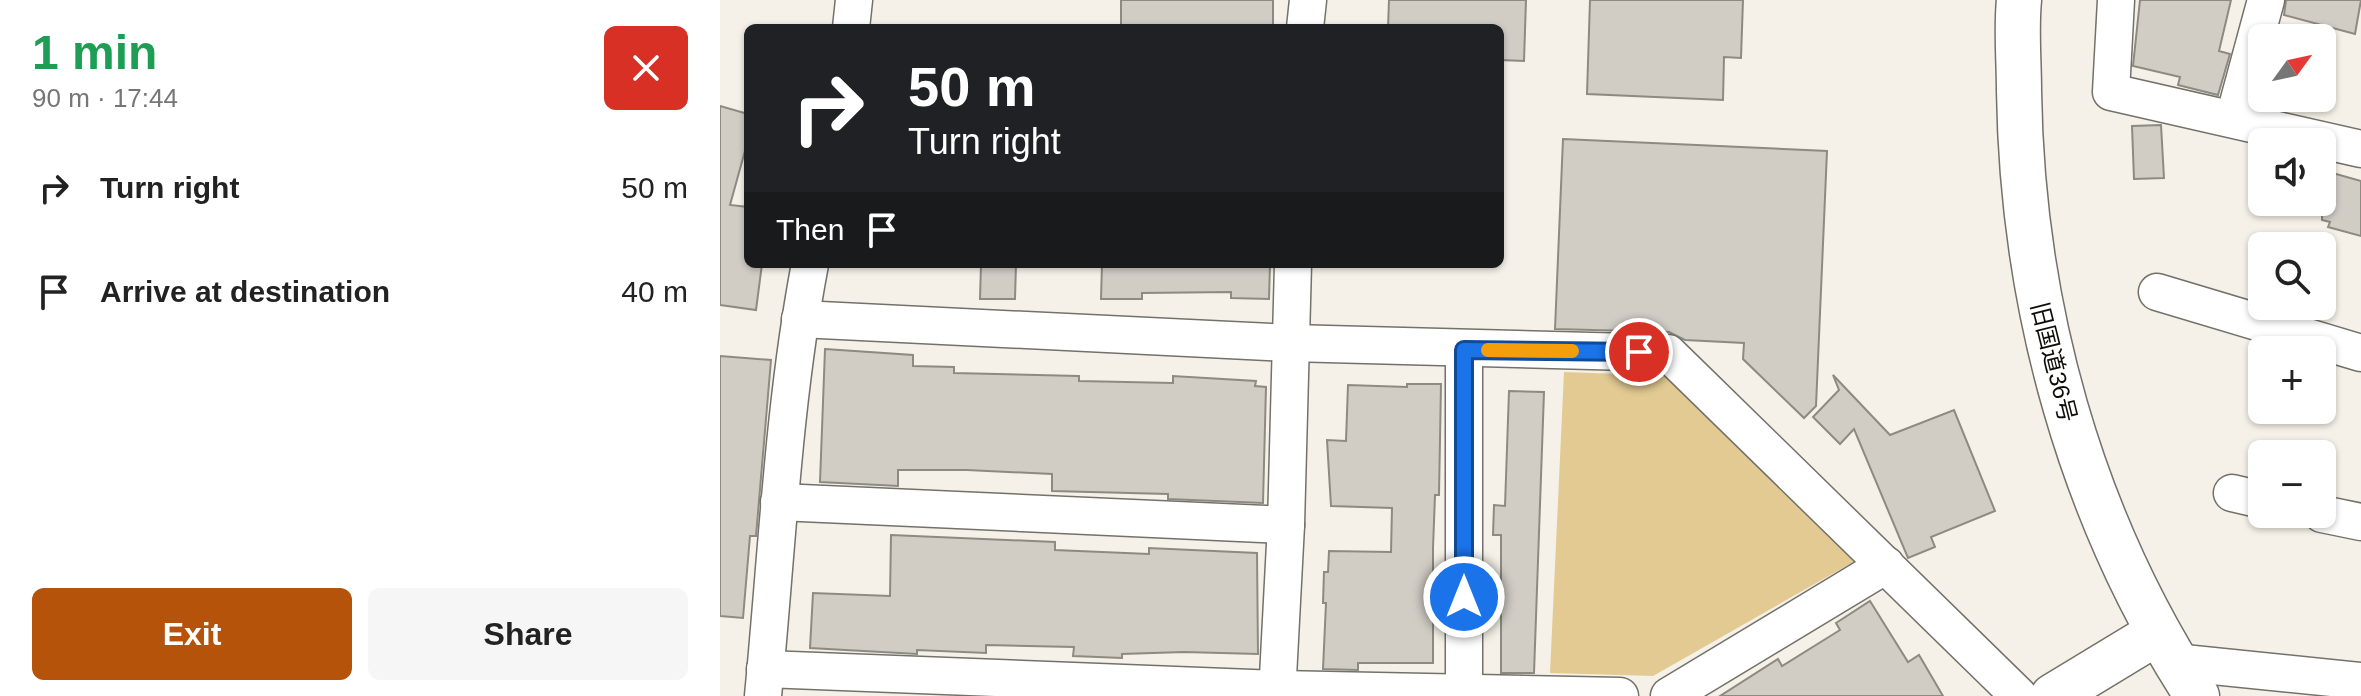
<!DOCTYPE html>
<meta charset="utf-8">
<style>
:root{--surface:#fff;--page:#f6f6f6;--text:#222;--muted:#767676;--accent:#b45309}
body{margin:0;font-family:Arial,"Noto Sans JP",sans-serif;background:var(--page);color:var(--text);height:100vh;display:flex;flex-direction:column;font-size:30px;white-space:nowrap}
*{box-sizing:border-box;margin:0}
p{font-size:26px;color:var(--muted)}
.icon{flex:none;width:44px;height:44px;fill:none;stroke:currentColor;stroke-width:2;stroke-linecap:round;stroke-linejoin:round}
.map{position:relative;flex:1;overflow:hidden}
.details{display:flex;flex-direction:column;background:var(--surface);width:720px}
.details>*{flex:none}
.banner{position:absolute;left:24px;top:24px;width:760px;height:244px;border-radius:12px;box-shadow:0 2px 6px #0004;background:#202124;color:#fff;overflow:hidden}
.needle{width:52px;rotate:57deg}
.buttons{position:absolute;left:1528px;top:24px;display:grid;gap:16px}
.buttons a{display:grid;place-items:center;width:88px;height:88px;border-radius:12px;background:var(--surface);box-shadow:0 2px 6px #0004;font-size:40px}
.pin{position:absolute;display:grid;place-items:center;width:68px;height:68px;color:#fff;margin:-34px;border:4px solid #fff;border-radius:50%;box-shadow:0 2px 8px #0007}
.me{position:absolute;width:88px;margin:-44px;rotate:0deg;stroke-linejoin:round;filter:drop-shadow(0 0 6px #0008)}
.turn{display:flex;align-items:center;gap:28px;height:168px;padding:0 32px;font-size:36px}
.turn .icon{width:104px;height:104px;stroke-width:2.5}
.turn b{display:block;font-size:56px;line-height:68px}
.then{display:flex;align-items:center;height:76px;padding:0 32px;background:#0003;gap:16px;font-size:30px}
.round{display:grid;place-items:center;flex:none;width:84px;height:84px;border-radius:12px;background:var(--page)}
.headline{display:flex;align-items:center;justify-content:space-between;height:136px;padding:0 32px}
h1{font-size:48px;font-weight:800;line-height:60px;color:#1e9e55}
.cta{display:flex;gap:16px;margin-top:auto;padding:16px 32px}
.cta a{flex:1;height:92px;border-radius:12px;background:var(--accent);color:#fff;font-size:32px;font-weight:800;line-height:92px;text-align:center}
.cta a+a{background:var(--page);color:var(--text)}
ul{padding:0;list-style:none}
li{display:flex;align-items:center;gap:24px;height:104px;padding:0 32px}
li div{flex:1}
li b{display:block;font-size:30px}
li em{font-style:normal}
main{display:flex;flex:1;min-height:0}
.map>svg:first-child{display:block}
</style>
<main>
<section class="details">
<div class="headline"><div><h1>1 min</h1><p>90 m · 17:44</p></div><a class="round" style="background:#d93025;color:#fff"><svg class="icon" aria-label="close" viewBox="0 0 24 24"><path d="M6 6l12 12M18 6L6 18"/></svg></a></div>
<ul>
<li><svg class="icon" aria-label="right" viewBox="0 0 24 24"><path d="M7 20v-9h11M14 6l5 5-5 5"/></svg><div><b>Turn right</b></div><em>50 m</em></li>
<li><svg class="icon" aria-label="arrive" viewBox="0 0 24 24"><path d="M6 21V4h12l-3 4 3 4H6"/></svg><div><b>Arrive at destination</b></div><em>40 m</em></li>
</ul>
<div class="cta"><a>Exit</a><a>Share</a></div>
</section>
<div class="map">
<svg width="1641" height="696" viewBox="0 0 1641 696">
<rect width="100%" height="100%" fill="#f5f1e8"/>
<polygon fill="#e2ca92" points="844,372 957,376 1135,561 933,676 830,673"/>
<g fill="#d1cdc5" stroke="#8d8a82" stroke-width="2">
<polygon points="401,0 553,0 553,28 401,25"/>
<polygon points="669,0 806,0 804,61 780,60 780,28 668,28"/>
<polygon points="870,0 1023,0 1021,58 1004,57 1003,100 867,94"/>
<polygon points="1420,0 1511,0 1499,51 1510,54 1498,95 1458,85 1460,77 1413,66"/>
<polygon points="1566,0 1641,0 1635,34 1564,15"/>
<polygon points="0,106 28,114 28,140 10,205 28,207 28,264 42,264 36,310 0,305"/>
<polygon points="1441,125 1444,178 1414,179 1412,126"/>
<polygon points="843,139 1107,151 1096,406 1084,418 1023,359 1024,343 965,340 949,332 835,329"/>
<polygon points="1602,170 1641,181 1641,236 1608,227 1610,222 1602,220"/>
<polygon points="261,264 296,264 295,299 260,299"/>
<polygon points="382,264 550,264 549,299 511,298 511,292 422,293 422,299 381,299"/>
<polygon points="105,349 193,355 193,366 234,367 234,373 359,376 359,381 453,383 453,376 536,381 535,386 546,387 543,503 448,499 448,494 332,491 332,474 247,470 178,470 178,486 100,482"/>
<polygon points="0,356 51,360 36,536 30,536 23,618 0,616"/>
<polygon points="1113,375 1170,435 1234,410 1275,511 1211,537 1215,547 1188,558 1134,429 1120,444 1093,417 1119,390"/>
<polygon points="687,384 721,384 719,495 715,495 713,548 713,663 638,663 638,670 603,669 606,603 603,603 604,572 608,572 609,551 671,552 672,508 611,506 607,440 626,441 628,385 687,387"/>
<polygon points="789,391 824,392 814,673 781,673 781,535 773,535 774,505 785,506"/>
<polygon points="171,535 335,542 335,550 429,554 429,548 537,553 538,654 464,652 402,654 402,658 353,656 354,647 266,645 266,653 197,650 197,654 90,648 93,593 170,596"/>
<polygon points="1150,601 1188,662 1199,655 1223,696 1000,696 1058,659 1062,666 1120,630 1116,623"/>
</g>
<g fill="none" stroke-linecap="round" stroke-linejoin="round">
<g stroke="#747169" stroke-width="39">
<g id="street">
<polyline points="1396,0 1391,92 1641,149"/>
<polyline points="131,28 134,0"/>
<polyline points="585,28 588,0"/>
<polyline points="1514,118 1546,0"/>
<polyline points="1437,292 1641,353"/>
<polyline points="80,319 570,343 948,353 1299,696"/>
<polyline points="1512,493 1542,500"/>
<polyline points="59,502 566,525"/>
<polyline points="1602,514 1641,522"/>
<polyline points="1454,662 1641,681"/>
<polyline points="45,669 558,689 900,696"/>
<polyline points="744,690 744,350"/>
<path d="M43 696C57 552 63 406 90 264"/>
<polyline points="557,696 566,525 573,264"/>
<polyline points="949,696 1166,565"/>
</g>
</g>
<g stroke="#747169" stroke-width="47">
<g id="secondary">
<path d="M1299 0C1296 30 1299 61 1299 91 1302 304 1360 517 1477 696"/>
<polyline points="1333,696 1437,633"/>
</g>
</g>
<use href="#street" stroke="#fff" stroke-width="36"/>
<use href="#secondary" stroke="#fff" stroke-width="44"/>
</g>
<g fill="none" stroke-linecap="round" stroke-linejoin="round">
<g stroke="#114b97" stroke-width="20">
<polyline id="route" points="744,597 744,350 919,352"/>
</g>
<use href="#route" stroke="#1a73e8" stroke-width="14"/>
<polyline stroke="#f59e0b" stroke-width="14" points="768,350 852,351"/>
</g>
<g text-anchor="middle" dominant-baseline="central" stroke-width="7" stroke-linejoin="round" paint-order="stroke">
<g font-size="24" fill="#0e0d0a" stroke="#fff">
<text transform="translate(1334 362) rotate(76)">旧国道36号</text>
</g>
</g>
</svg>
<div class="buttons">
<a><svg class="needle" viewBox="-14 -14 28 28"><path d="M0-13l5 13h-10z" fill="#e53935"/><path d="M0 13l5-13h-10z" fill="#767676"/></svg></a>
<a><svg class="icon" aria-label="sound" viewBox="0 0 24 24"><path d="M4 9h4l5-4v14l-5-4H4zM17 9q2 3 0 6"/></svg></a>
<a><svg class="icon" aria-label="search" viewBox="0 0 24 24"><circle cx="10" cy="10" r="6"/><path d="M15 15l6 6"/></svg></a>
<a>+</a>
<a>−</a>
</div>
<div class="pin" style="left:919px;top:352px;background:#d93025"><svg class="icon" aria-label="arrive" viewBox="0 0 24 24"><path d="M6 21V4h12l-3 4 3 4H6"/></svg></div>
<svg class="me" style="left:744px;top:597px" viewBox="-20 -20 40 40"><circle r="17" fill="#1a73e8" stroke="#fff" stroke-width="3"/><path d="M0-11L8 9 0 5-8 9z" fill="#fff"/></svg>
<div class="banner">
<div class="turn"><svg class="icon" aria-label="right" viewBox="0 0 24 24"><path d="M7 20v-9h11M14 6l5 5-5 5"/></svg><div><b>50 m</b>Turn right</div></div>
<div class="then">Then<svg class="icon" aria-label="arrive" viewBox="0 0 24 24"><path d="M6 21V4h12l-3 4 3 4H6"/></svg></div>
</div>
</div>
</main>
